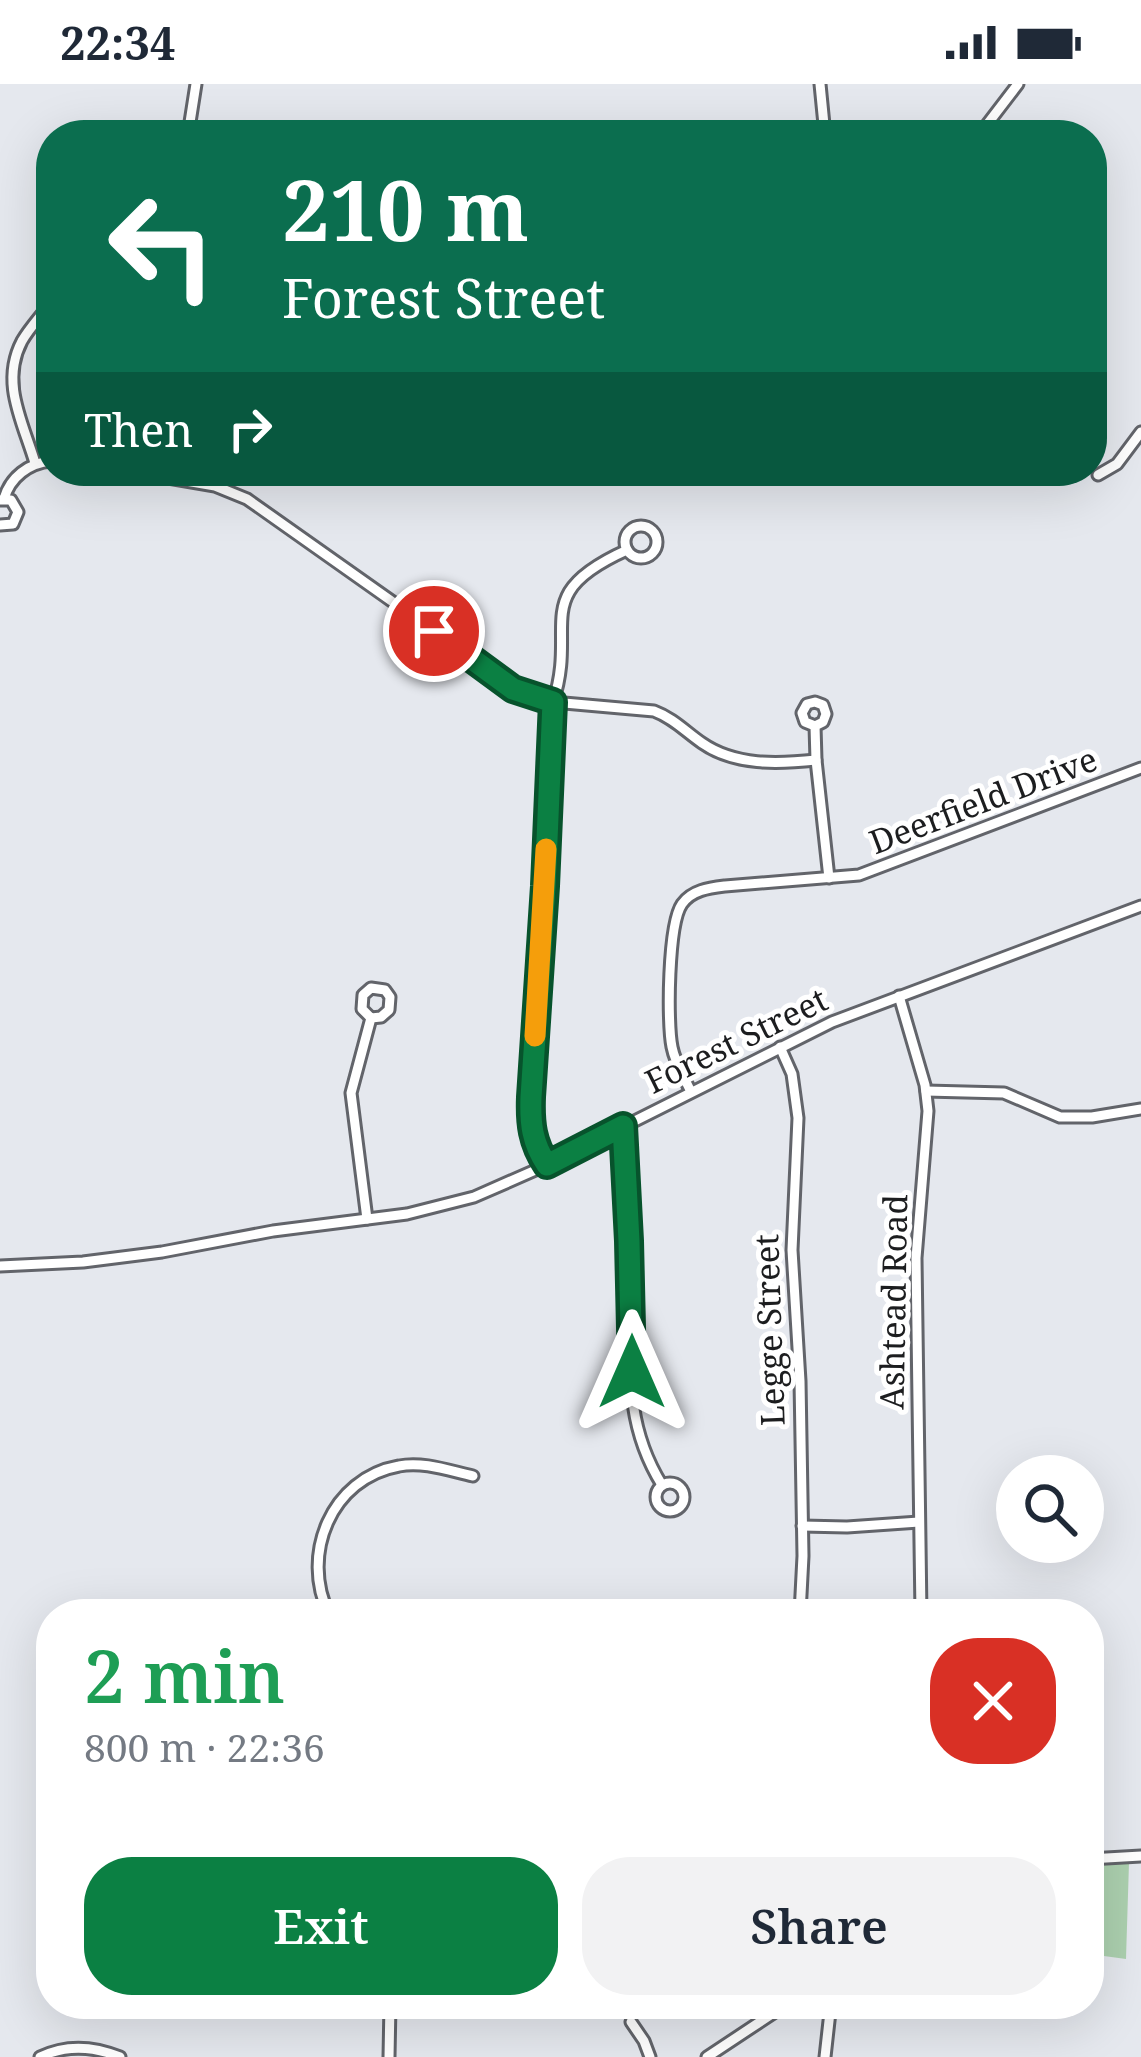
<!DOCTYPE html>
<meta charset="utf-8">
<style>
:root{--surface:#fff;--page:#f2f2f3;--text:#1f2937;--muted:#747a83;--accent:#0b8043}
body{margin:0;font-family:"Noto Serif",serif;background:var(--page);color:var(--text);height:100vh;display:flex;flex-direction:column;font-size:45px;white-space:nowrap}
*{box-sizing:border-box;margin:0}
p{font-size:39px;color:var(--muted)}
.icon{flex:none;width:66px;height:66px;fill:none;stroke:currentColor;stroke-width:2;stroke-linecap:round;stroke-linejoin:round}
.map{position:relative;flex:1;overflow:hidden}
.panel{position:absolute;left:36px;top:1515px;width:1068px;height:420px;display:flex;flex-direction:column;background:var(--surface);border-radius:48px;box-shadow:0 12px 48px #0002}
.panel>*{flex:none}
.banner{position:absolute;left:36px;top:36px;width:1071px;height:366px;border-radius:48px;box-shadow:0 12px 48px #0002;background:#0b6e4f;color:#fff;overflow:hidden}
.fabs{position:absolute;left:996px;top:1371px;display:grid;gap:24px}
.fabs a{display:grid;place-items:center;width:108px;height:108px;border-radius:50%;background:var(--surface);box-shadow:0 12px 48px #0002;font-size:60px}
.pin{position:absolute;display:grid;place-items:center;width:102px;height:102px;color:#fff;margin:-51px;border:6px solid #fff;border-radius:50%;box-shadow:0 3px 12px #0007}
.me{position:absolute;width:132px;margin:-66px;rotate:0deg;stroke-linejoin:round;filter:drop-shadow(0 0 9px #0008)}
.turn{display:flex;align-items:center;gap:42px;height:252px;padding:0 48px;font-size:54px}
.turn .icon{width:156px;height:156px;stroke-width:2.5}
.turn b{display:block;font-size:84px;line-height:102px}
.then{display:flex;align-items:center;height:114px;padding:0 48px;background:#0003;gap:24px;font-size:45px}
.round{display:grid;place-items:center;flex:none;width:126px;height:126px;border-radius:48px;background:var(--page)}
.headline{display:flex;align-items:center;justify-content:space-between;height:204px;padding:0 48px}
h1{font-size:72px;font-weight:600;line-height:90px;color:#1e9e55}
.primary-button{display:flex;gap:24px;margin-top:auto;padding:24px 48px}
.primary-button a{flex:1;height:138px;border-radius:48px;background:var(--accent);color:#fff;font-size:48px;font-weight:600;line-height:138px;text-align:center}
.primary-button a+a{background:var(--page);color:var(--text)}
.status{display:flex;justify-content:space-between;align-items:center;height:84px;padding:0 60px;background:var(--surface);direction:ltr}
.status svg{height:33px;fill:currentColor}
.map>svg:first-child{display:block}
</style>
<div class="status"><b>22:34</b><svg viewBox="0 0 49 12"><path d="M0 12V9h3v3zM5 12V6h3v6zM10 12V3h3v9zM15 12V0h3v12zM26 1h20v11H26zM47 4h2v5h-2z"/></svg></div>
<div class="map">
<svg width="1141" height="1973" viewBox="0 0 1141 1973">
<rect width="100%" height="100%" fill="#e5e8ee"/>
<polygon fill="#acd0af" points="1129,1778 1126,1875 1089,1870 1089,1779"/>
<g fill="none" stroke-linecap="round" stroke-linejoin="round">
<g stroke="#62646a" stroke-width="15">
<g id="minor">
<polyline points="820,0 825,51"/>
<polyline points="188,51 196,0"/>
<polyline points="979,51 1018,0"/>
<path d="M35 379C23 338 0 299 22 257 30 243 42 231 51 218"/>
<path d="M127 387 215 402 247 415 519 607 553 618 654 627C673 634 686 648 702 659 735 682 778 680 816 676"/>
<polyline points="1098,391 1117,380 1141,348"/>
<path d="M4 415C10 393 29 379 51 377"/>
<polyline points="0,416 11,416 18,428 13,440 0,441"/>
<circle cx="641" cy="458" r="16"/>
<polyline points="815,642 805,638 802,629 807,620 815,618 823,621 826,630 823,638 815,642 816,676 829,794"/>
<polyline points="899,912 925,1001 928,1027 916,1174 921,1530"/>
<polyline points="780,963 792,990 798,1034 792,1166 800,1297 803,1472 800,1530"/>
<polyline points="926,1007 1004,1009 1060,1033 1092,1033 1141,1025"/>
<path d="M691 1008C684 993 675 979 672 963 667 939 668 840 682 820 692 806 709 804 725 802L859 791 1141 684"/>
<path d="M623 1042C627 1095 629 1148 631 1201 632 1275 621 1335 662 1401"/>
<path d="M547 1081 533 1055 530 1026 545 802 553 618C579 540 527 511 627 466"/>
<polyline points="367,1135 351,1009 371,934 381,933 389,926 390,913 385,906 371,904 363,911 362,925 371,934"/>
<polyline points="0,1182 83,1178 162,1168 273,1147 407,1130 474,1113 547,1081 832,938 1141,822"/>
<circle cx="670" cy="1413" r="14"/>
<polyline points="802,1442 847,1443 919,1438"/>
<path d="M329 1530C300 1471 331 1394 399 1382 423 1377 450 1387 473 1392"/>
<polyline points="1089,1775 1141,1772"/>
<polyline points="631,1938 644,1957 650,1973"/>
<path d="M40 1973C67 1960 93 1962 120 1973"/>
<polyline points="389,1973 390,1920"/>
<polyline points="707,1973 787,1920"/>
<polyline points="825,1973 830,1928 828,1920"/>
</g>
</g>
<use href="#minor" stroke="#fff" stroke-width="9"/>
</g>
<g fill="none" stroke-linecap="round" stroke-linejoin="round">
<g stroke="#07532c" stroke-width="30">
<path id="route" d="M434 547 513 605 553 618 545 802 531 1013C530 1039 532 1059 547 1081L623 1042 629 1157 632 1288"/>
</g>
<use href="#route" stroke="#0b8043" stroke-width="21"/>
<polyline stroke="#f59e0b" stroke-width="21" points="535,952 546,765"/>
</g>
<g text-anchor="middle" dominant-baseline="central" stroke-width="10" stroke-linejoin="round" paint-order="stroke">
<g font-size="33" fill="#1c1d1f" stroke="#fff">
<text transform="translate(983 716) rotate(-21)">Deerfield Drive</text>
<text transform="translate(736 956) rotate(-26)">Forest Street</text>
<text transform="translate(893 1218) rotate(-89)">Ashtead Road</text>
<text transform="translate(769 1246) rotate(-92)">Legge Street</text>
</g>
</g>
</svg>
<div class="fabs">
<a><svg class="icon" aria-label="search" viewBox="0 0 24 24"><circle cx="10" cy="10" r="6"/><path d="M15 15l6 6"/></svg></a>
</div>
<div class="pin" style="left:434px;top:547px;background:#d93025"><svg class="icon" aria-label="arrive" viewBox="0 0 24 24"><path d="M6 21V4h12l-3 4 3 4H6"/></svg></div>
<svg class="me" style="left:632px;top:1288px" viewBox="-20 -20 40 40"><path d="M0-17L14 15 0 8-14 15z" fill="#0b8043" stroke="#fff" stroke-width="4"/></svg>
<div class="banner">
<div class="turn"><svg class="icon" aria-label="left" viewBox="0 0 24 24"><path d="M17 20v-9H6M10 6l-5 5 5 5"/></svg><div><b>210 m</b>Forest Street</div></div>
<div class="then">Then<svg class="icon" aria-label="right" viewBox="0 0 24 24"><path d="M7 20v-9h11M14 6l5 5-5 5"/></svg></div>
</div>
<section class="panel">
<div class="headline"><div><h1>2 min</h1><p>800 m · 22:36</p></div><a class="round" style="background:#d93025;color:#fff"><svg class="icon" aria-label="close" viewBox="0 0 24 24"><path d="M6 6l12 12M18 6L6 18"/></svg></a></div>
<div class="primary-button"><a>Exit</a><a>Share</a></div>
</section>
</div>
